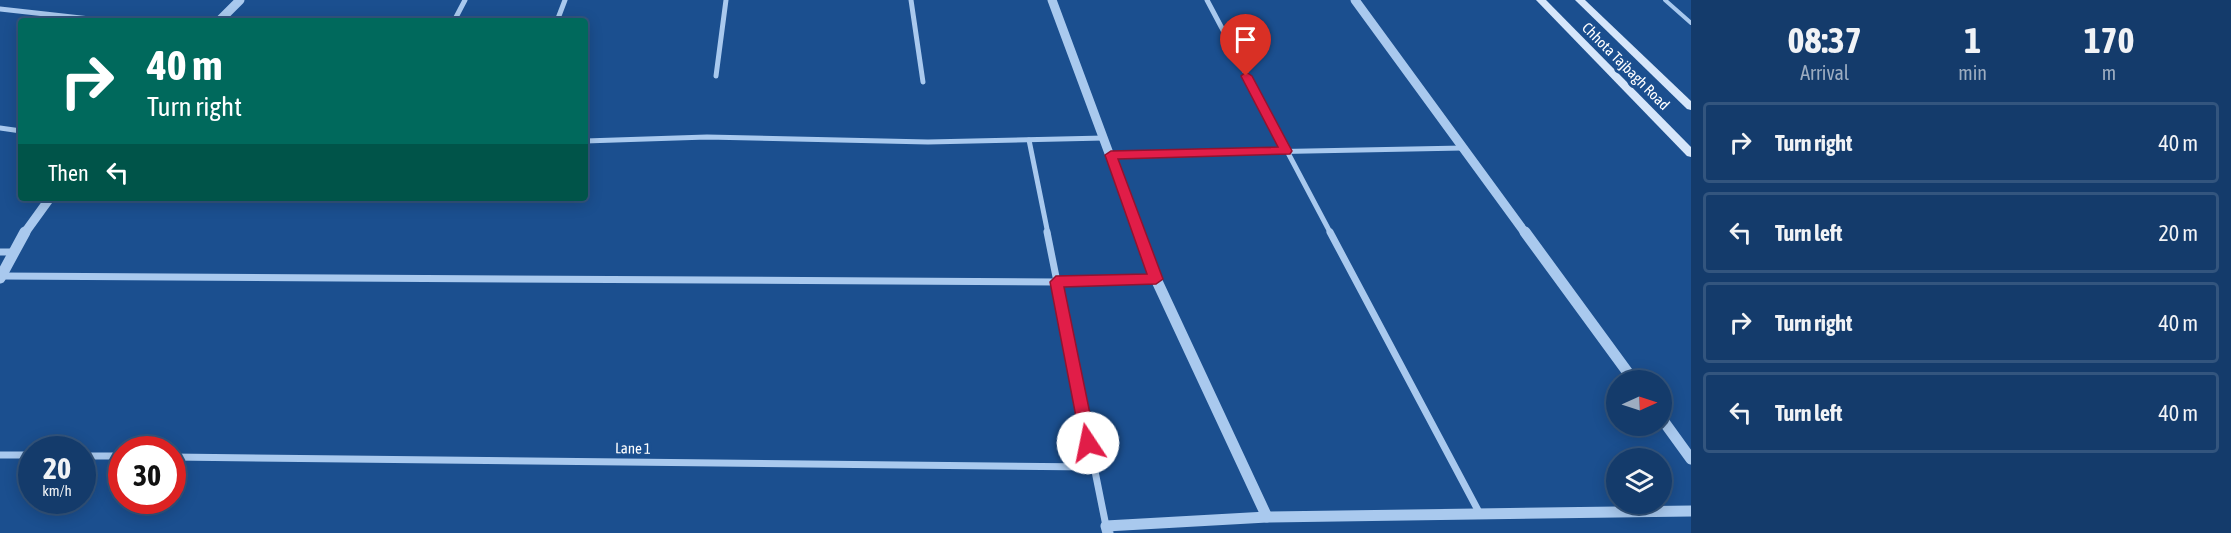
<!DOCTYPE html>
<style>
:root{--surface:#143b6b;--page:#214673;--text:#f1f3f6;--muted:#9dadc1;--line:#33557e}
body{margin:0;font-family:"Asap Condensed",sans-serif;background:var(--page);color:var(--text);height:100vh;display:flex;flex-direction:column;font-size:22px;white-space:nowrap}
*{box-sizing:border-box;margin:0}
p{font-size:20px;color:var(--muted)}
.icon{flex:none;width:33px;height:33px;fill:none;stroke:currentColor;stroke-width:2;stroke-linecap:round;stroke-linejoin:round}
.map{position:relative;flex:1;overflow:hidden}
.details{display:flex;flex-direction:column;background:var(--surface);width:540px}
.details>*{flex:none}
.guide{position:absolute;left:18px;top:18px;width:570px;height:183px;border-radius:6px;box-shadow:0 3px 15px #0003,0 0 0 2px var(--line);background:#00695c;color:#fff;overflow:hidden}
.needle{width:39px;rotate:87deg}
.fabs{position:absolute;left:1606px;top:370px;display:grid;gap:12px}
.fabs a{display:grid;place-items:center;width:66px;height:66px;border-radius:50%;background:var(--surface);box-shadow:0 3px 15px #0003,0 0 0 2px var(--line);font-size:30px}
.speed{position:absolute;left:18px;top:436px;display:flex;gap:12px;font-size:30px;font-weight:700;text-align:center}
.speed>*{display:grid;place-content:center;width:78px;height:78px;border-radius:50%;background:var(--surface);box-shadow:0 3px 15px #0003,0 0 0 2px var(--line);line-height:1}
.speed small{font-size:15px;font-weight:400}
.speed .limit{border:9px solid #d22;background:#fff;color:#111}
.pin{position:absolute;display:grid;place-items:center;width:51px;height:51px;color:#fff;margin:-62px -26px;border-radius:50% 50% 50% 0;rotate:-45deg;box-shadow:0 0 6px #0007}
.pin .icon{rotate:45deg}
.me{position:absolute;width:66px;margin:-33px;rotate:349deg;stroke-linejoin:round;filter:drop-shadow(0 0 4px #0008)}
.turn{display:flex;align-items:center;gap:21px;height:126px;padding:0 30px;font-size:27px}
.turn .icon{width:78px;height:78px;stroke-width:2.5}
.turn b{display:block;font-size:42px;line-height:51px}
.then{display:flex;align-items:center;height:57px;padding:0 30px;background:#0003;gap:12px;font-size:22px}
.eta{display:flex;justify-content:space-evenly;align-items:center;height:102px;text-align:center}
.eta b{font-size:36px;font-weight:700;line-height:42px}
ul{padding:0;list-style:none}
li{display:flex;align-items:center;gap:18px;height:81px;margin:0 12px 9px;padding:0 18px;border:3px solid var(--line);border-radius:6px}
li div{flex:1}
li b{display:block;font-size:22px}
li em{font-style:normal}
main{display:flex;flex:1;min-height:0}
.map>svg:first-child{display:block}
</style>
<main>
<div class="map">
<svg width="1691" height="533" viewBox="0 0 1691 533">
<rect width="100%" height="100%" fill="#1b4f8f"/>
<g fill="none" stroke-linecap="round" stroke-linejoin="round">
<polyline stroke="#a9c9ee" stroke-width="4" points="1665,0 1691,23"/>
<g stroke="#a9c9ee" stroke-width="5">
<polyline points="911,0 923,82"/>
<polyline points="1207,0 1331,234"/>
<polyline points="0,9 108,21"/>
<polyline points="454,21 465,0"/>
<polyline points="557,21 565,0"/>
<polyline points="716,76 726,0"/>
<polyline points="0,128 21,131"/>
<polyline points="1029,140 1048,234"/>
<polyline points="585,141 707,137 928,142 1104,138"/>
<polyline points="1111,155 1463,148"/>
</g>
<g stroke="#a9c9ee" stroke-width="7">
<polyline points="1047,232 1106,526"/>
<polyline points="1330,232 1480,514"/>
<polyline points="0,252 13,252"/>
<polyline points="1,276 1056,282 1156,279"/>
<polyline points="0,455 32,455"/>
<polyline points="82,456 122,456"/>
<polyline points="172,457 1093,467"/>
</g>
<g stroke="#a9c9ee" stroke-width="9">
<polyline points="1052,0 1139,234"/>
<polyline points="1355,0 1526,234"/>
<polyline points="219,21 240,0"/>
<polyline points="24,234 50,198"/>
</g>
<g stroke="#a9c9ee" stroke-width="11">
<polyline points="1525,232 1634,381"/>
<polyline points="0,278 25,232"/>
<polyline points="1662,419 1691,459"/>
<polyline points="1267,517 1691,511"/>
<polyline points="1108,533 1106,526 1267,517 1156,279 1139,232"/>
</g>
<g fill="#d6e6fa" fill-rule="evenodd">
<polygon points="1536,0 1546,0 1691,147 1691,157 1687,156"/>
<polygon points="1575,0 1585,0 1691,101 1691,110 1687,109"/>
</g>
</g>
<polygon fill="#e11d48" stroke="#92132f" stroke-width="1.5" points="1246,72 1252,76 1292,151 1290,154 1118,159 1163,279 1156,284 1064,287 1096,443 1094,448 1088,450 1082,448 1050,282 1056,276 1147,274 1105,155 1111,151 1278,147 1241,76"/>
<g text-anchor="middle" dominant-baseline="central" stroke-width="6" stroke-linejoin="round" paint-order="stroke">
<g font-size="15" fill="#fff" stroke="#1b4f8f">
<text transform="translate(1626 66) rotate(45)">Chhota Tajbagh Road</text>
<text transform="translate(633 448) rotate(1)">Lane 1</text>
</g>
</g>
</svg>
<div class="fabs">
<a><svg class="needle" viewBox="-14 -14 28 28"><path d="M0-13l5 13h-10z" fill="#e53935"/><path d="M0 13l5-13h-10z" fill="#9dadc1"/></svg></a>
<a><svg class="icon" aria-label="layers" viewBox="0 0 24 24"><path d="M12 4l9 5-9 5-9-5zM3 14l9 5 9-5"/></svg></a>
</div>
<div class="speed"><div>20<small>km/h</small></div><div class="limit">30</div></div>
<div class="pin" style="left:1246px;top:76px;background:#d93025"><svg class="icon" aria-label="arrive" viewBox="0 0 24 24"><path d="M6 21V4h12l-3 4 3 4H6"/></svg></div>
<svg class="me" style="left:1088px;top:443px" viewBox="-20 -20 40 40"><circle r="19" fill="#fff"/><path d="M0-13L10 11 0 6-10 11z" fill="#e11d48"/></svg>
<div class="guide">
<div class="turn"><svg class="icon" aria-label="right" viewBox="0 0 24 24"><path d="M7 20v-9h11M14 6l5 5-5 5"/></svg><div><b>40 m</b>Turn right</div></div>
<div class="then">Then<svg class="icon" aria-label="left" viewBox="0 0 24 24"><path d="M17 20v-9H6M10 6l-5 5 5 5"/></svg></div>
</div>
</div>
<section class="details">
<div class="eta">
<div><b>08:37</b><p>Arrival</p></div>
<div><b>1</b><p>min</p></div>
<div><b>170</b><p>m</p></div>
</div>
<ul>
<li><svg class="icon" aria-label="right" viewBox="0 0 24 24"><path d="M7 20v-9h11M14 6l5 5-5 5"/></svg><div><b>Turn right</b></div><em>40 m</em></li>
<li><svg class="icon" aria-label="left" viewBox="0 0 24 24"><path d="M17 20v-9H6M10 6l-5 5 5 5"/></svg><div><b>Turn left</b></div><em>20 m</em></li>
<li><svg class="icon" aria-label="right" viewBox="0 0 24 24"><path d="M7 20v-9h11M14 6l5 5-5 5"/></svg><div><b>Turn right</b></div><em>40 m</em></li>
<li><svg class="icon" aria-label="left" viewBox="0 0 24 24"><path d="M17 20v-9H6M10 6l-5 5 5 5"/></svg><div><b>Turn left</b></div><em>40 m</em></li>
</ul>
</section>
</main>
